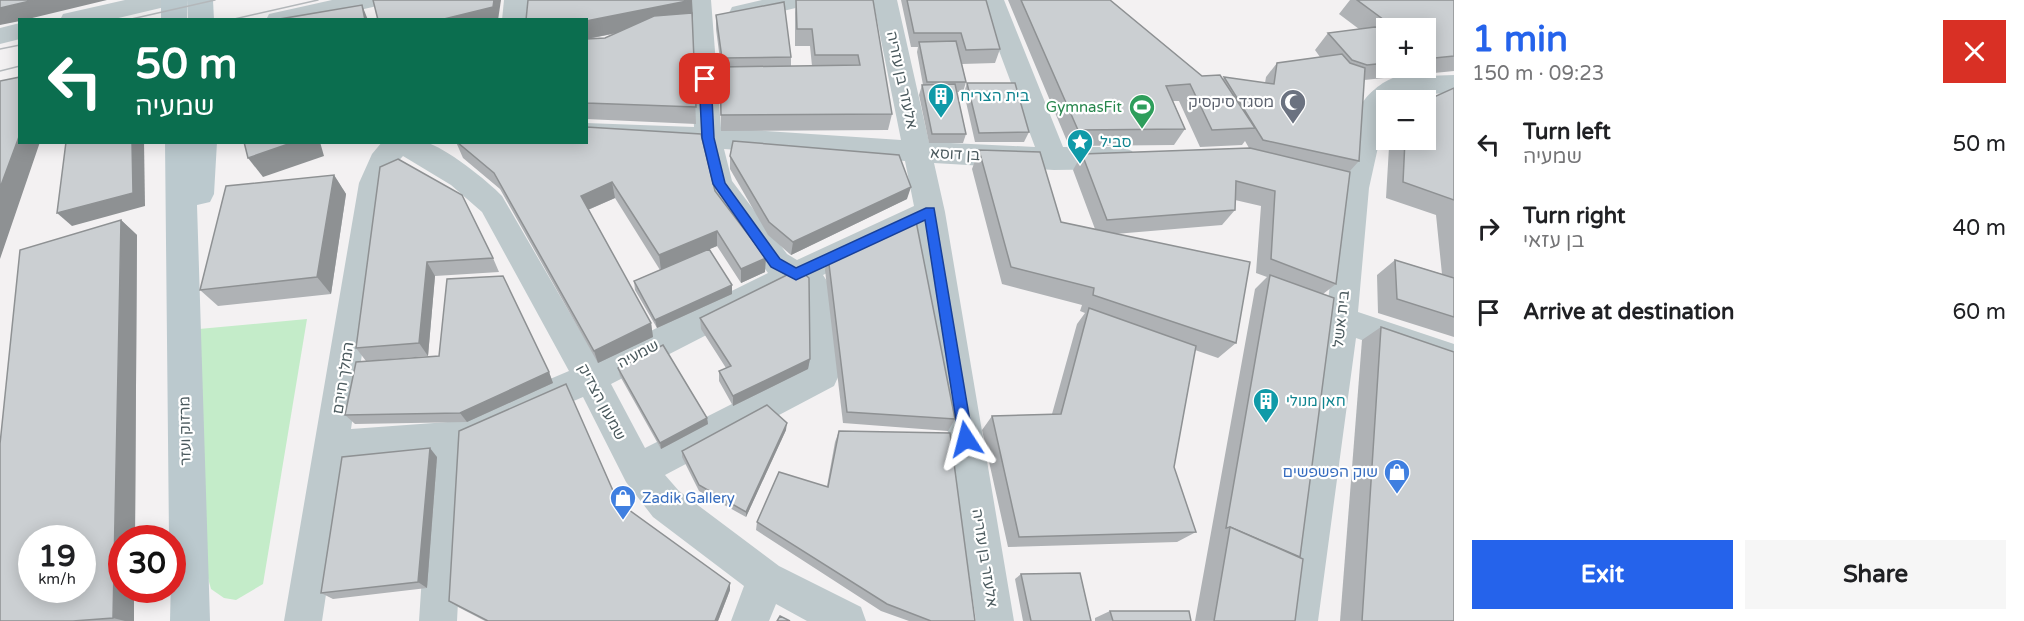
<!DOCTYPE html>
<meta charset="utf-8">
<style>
:root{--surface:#fff;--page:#f6f6f6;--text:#202124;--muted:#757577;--accent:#2563eb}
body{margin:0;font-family:"Varela Round",Heebo,sans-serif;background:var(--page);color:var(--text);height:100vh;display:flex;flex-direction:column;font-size:22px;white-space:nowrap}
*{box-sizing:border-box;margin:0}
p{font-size:20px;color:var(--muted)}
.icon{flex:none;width:33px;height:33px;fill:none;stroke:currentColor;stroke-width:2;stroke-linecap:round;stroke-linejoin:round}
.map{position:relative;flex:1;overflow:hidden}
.drawer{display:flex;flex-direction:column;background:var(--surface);width:570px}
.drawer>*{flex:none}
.top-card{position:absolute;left:18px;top:18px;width:570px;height:126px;border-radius:0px;box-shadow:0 3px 15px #0003;background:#0b6e4f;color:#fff;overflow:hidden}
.controls{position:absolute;left:1376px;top:18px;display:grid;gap:12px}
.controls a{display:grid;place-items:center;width:60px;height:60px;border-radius:0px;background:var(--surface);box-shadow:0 3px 15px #0003;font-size:30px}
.speed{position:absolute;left:18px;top:525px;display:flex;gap:12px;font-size:30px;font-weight:700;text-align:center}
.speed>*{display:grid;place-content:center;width:78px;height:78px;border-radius:50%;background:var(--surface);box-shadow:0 3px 15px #0003;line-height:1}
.speed small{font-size:15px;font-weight:400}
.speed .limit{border:9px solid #d22;background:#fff;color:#111}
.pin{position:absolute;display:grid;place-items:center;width:51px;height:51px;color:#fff;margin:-26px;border-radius:12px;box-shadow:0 3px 9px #0006}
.me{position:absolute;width:66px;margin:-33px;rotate:351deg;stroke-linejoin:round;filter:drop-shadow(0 0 4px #0008)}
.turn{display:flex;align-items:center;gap:21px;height:126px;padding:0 18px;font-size:27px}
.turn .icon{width:78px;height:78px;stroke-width:2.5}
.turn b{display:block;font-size:42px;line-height:51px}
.round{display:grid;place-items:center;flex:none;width:63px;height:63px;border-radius:0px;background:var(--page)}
.headline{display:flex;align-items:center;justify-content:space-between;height:102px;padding:0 18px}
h1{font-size:36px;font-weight:800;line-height:45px;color:var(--accent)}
.action{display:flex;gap:12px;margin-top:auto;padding:12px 18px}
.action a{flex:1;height:69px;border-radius:0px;background:var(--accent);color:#fff;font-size:24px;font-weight:800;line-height:69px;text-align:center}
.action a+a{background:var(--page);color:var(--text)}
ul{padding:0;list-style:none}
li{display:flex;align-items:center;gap:18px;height:84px;padding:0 18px}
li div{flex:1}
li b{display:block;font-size:22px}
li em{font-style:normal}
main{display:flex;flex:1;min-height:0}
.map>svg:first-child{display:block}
</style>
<main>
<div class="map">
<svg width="1454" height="621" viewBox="0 0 1454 621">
<rect width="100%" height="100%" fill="#f3f1f2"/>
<polygon fill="#c4ecc9" points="307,319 263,584 236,600 224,598 211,589 206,571 199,329"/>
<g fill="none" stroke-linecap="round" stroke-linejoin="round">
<g fill="#bec9cc" fill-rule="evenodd">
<polygon points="125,0 172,0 169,6 110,20 60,20 63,14"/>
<polygon points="332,0 380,0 377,6 317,20 266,20 269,14"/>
<polygon points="504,0 528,0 526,20 502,20"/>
<path d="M687 0H711L721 128 901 140 873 0H897L929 142 1035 147 980 0H1004L1063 147H1122L1132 151 1136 158 1132 165 1122 169 1054 170 934 163 945 212 1014 621H976L918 231 823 275 833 290 839 375 834 386 665 475 679 491 779 566 861 607 866 621H807L776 604 769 621H731L744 586 653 517 626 482 583 397 466 447 457 621H419L430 456 346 462 322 621H284L359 183 372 154 382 142C395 142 412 139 425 142 445 147 488 181 502 196L596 358 768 273 709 192 705 184 696 147 584 142H586V123L694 127ZM724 149 905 161 914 206 797 260 787 254 732 181ZM403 156 451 185 482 212 569 371 448 422 351 429 387 183 394 166ZM796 289 802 294 805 367 645 448 611 384Z"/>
<polygon points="762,0 807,0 804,6 741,21 732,19 729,13 732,7"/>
<polygon points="20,23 20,39 0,44 0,28"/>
<path d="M1454 75V93L1403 95 1397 100H1386V111L1369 188 1358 312 1454 344V372L1356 338 1318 621H1280L1325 328 1340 195 1297 183 1293 175 1297 167 1307 164 1344 174 1359 108C1366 95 1382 81 1396 77Z"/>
</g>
<g fill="#bbc9ce" fill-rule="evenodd">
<rect x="161" y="0" width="26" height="20"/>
<polygon points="187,0 213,0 214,20 188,20"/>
<polygon points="165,142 217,142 214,194 210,202 197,205 210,621 170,621 172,538 169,538"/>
</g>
<g stroke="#b4b8bb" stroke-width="1.5">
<polyline points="127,20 215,0"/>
<polyline points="230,20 318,0"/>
<polyline points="0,49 20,45"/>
<polyline points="0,71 20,66"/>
</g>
</g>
<g fill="#afb2b5" fill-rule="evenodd">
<polygon points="796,0 873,0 892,114 888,130 721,131 720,67 721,67 716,29 716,15 791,57 791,66 812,66 810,46 795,46 795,13"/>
<polygon points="901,0 986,0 1000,49 995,63 962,64 966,82 963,92 957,92 966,134 963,143 929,143 919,95 922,85 923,85 917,52 918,47 911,47"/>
<path d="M1008 0H1110L1202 76 1223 79 1224 77 1265 83 1266 77 1277 63 1320 57 1315 50 1328 33 1359 29 1339 14 1350 0H1454V71L1364 80 1359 161 1349 172 1336 284 1323 294 1300 557 1295 621H1195L1255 289 1267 277 1256 273 1261 206 1235 200V210L1222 225 1115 234 1236 343 1218 358 1195 350 1174 467 1196 532 1177 542 1008 547 982 430 992 416 1052 414 1077 324 1085 313 1080 311 1082 305 1002 284 972 169 979 150 1061 222 1095 229 1073 170 1082 154 1249 148 1245 141 1242 145 1200 147 1179 101H1173L1185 129 1174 145 1069 146ZM1386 28H1425V68H1386Z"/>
<path d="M693 17 692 18 696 124 586 119V20ZM617 33 605 38 588 39Z"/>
<polygon points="967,83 1029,132 1024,142 975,142 964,93"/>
<polygon points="1454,88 1454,337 1378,313 1377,275 1395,260 1442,274 1436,215 1386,198 1389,147 1393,140 1425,140"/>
<polygon points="456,142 715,191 765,272 741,283 717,246 709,249 732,294 657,328 635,290 634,281 660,270 615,198 588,210 651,323 653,337 598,363 500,189 463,158"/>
<polygon points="730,156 907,199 791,255 768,235 730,169"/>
<polygon points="380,167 493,258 499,272 435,276 428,356 366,361 356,348"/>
<polygon points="334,175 346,194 331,294 218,306 200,290"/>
<polygon points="121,220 137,235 135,538 122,538 122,590 134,590 134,621 0,621"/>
<polygon points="828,256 955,419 948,431 843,423 825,270"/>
<polygon points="700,318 810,359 808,369 733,406 719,381 719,371 726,368 701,329"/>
<polygon points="1381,327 1454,621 1340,621 1362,340"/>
<polygon points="618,368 707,418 708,424 661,449 620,376"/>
<polygon points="549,372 553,383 467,422 355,424 345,415"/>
<polygon points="786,430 746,517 699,491 682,457 682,451"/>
<polygon points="839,431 975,621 909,621 881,611 756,530 757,522 827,486 835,442"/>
<polygon points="437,457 427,588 333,599 321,593"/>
<polygon points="618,502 730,590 718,621 485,621 458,607 449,601"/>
<polygon points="1021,574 1091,621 1023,621 1015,579"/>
<polygon points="1110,611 1191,621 1095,621 1095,618"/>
</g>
<g fill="#8e9193">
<polygon points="34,0 107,0 24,20 20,20 20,21 0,25 0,8"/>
<polygon points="494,0 501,0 498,20 440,20"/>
<polygon points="692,0 693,17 692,18 696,124 692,18 586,39 586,21"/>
<polygon points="362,5 368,20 365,20"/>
<polygon points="20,134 20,142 40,142 0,259 0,188"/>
<polygon points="132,142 144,142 145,206 72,226 57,213"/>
<polygon points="294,142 320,142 324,156 263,177 248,158"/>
<polygon points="334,175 346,194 331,294 317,277"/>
<polygon points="612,182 615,198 585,211 581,196"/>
<polygon points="911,187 907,199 791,255 793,242"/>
<polygon points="121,220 137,235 135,538 122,538 122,590 134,590 134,621 125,621 113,618"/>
<polygon points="717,231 717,246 661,270 659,255"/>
<polygon points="766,258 765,272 741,283 741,269"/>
<polygon points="427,262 435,276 428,356 419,343"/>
<polygon points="732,285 732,294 657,328 655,320"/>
<polygon points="651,323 653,337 598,363 594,351"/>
<polygon points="810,359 808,369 733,406 733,396"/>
<polygon points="549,372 553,383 467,422 460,413"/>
<polygon points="707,418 708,424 661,449 660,443"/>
<polygon points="787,423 786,430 746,517 746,512"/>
<polygon points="430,448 437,457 427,588 418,582"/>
<polygon points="730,583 730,590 718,621 715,621"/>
</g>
<g fill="#cbcfd2" stroke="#8e9193" stroke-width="1.5" fill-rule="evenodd">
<polygon points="0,0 34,0 0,8"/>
<polygon points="373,0 494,0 493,7 440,20 378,20"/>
<polygon points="528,0 692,0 586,21 586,20 526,20"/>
<polygon points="796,0 873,0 892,114 721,115 720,67 860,65 858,55 815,55 812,29 797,29"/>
<polygon points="907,0 986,0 1000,49 966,50 961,33 914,33"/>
<polygon points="1021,0 1110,0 1202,76 1220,75 1255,128 1212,130 1190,84 1166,86 1185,129 1078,130"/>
<polygon points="1357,0 1454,0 1454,56 1425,59 1425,28 1395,28"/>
<polygon points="784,2 791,57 722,58 716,15"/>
<polygon points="362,5 365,20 280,20 280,19"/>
<polygon points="692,13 696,107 586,103 586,39 605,38 654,16"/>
<polygon points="1375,27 1386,28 1386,63 1367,65 1352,60 1328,33"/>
<polygon points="956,41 966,82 927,82 919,42"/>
<polygon points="1342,54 1350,63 1365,68 1359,161 1263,140 1224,77 1274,84 1277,63"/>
<polygon points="20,77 20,134 0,188 0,81"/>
<polygon points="967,83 1015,83 1029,132 979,133"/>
<polygon points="955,84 966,134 932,134 922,85"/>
<polygon points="1454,88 1454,200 1403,182 1405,140 1425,140 1425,101"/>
<polygon points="586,127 701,134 715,191 766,258 741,269 717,231 659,255 612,182 581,196 651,323 594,351 494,173 457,142 586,142"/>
<polygon points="733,141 899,155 911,187 793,242 769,222 730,156"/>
<polygon points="66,142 132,142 133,193 57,213"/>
<polygon points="244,142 294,142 248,158"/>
<polygon points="1250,148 1350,172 1336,284 1271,259 1275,191 1236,181 1235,210 1107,220 1082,154"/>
<polygon points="979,150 1040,152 1061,222 1250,262 1236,343 1093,295 1094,288 1011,267"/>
<polygon points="398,159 462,195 493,258 427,262 419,343 356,348 380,167"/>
<polygon points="334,175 317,277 200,290 226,186"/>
<polygon points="915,216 955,419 847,412 828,256"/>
<path d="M121 220 113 618 73 621H0V444L20 250ZM32 538H82V590H32Z"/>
<polygon points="709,249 732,285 655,320 634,281"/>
<polygon points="1395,260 1454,278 1454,317 1397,299"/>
<polygon points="799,269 809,278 810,359 733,396 719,371 731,366 700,318"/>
<polygon points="1270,275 1334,298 1300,557 1230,527 1226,528"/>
<polygon points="503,276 549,372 460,413 345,415 356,362 439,356 447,279"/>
<polygon points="1089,308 1196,346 1174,467 1196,532 1019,537 992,416 1061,414"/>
<polygon points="1381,327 1454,352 1454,621 1362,621"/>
<polygon points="663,345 707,418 660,443 618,368"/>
<polygon points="566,384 618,502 730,583 715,621 488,621 449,601 459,431"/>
<polygon points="767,405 787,423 746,512 699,485 682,451"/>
<polygon points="839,431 950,433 975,621 931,621 887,604 757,522 779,472 828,487"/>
<polygon points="430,448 418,582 321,593 342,457"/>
<polygon points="1230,527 1303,559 1295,621 1214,621"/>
<polygon points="1080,573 1091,621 1031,621 1021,574"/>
<polygon points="1110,611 1189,611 1191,621 1113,621"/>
<polygon points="780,616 790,621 777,621"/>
</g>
<polygon fill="#2563eb" stroke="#184099" stroke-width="1.5" points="705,75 711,79 714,138 725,183 780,259 796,268 926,208 934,208 973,439 971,444 966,446 961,444 959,439 925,220 796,280 771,267 713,184 702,138 699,79"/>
<defs>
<g id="building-pin" transform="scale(1.35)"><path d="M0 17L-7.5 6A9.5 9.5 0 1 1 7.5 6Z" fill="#0f9aa8" stroke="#fff"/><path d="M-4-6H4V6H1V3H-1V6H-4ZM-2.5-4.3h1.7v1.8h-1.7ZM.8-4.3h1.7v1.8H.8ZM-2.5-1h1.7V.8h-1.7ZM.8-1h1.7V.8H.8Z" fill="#fff"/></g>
<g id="mosque-pin" transform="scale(1.35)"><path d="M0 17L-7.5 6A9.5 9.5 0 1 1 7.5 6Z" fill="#6b7280" stroke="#fff"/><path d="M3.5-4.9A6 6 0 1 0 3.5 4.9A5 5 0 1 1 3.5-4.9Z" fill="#fff"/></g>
<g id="stadium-pin" transform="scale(1.35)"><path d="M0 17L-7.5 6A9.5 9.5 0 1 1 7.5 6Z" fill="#2e9e5b" stroke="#fff"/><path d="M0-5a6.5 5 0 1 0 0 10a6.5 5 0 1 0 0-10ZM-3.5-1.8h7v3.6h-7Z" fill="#fff"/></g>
<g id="sight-pin" transform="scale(1.35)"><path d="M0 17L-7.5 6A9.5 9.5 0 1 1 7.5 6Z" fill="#0f9aa8" stroke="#fff"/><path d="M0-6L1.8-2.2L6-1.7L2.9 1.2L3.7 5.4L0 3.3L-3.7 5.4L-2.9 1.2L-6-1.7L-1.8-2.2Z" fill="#fff"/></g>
<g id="shop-pin" transform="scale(1.35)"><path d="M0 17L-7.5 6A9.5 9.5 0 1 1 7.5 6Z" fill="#3f7fe0" stroke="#fff"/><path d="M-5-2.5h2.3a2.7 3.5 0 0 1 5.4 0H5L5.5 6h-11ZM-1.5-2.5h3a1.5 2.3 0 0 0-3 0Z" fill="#fff"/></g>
</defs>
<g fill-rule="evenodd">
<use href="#building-pin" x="941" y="96"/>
<use href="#mosque-pin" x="1293" y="102"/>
<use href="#stadium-pin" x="1142" y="107"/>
<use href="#sight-pin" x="1080" y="142"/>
<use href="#building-pin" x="1266" y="401"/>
<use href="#shop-pin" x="1397" y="472"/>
<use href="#shop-pin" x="623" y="498"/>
</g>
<g text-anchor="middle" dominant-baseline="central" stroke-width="4.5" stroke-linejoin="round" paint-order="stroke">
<g font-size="15" fill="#4a595d" stroke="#fff">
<text transform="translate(902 80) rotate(78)">אלעזר בן עזריה</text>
<text transform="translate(955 154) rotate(3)">בן דוסא</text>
<text transform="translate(1341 319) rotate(-84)">בית אשל</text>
<text transform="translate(638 354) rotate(-27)">שמעיה</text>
<text transform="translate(343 378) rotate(-81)">המלך חירם</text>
<text transform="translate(602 402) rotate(62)">שמעון הצדיק</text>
<text transform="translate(185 431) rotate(-91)">מרזוק ועזר</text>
<text transform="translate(985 558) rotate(81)">אלעזר בן עזריה</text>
</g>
<g font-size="15" fill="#0d838f" stroke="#fff" text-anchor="start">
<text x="960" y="96">בית הצריח</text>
<text x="1100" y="142">סביל</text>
<text x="1286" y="401">חאן מנולי</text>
</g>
<g font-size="15" fill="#5b616d" stroke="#fff" text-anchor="end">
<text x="1274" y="102">מסגד סיקסיק</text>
</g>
<g font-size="15" fill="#27864d" stroke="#fff" text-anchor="end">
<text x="1122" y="107">GymnasFit</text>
</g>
<g font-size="15" fill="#366cbe" stroke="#fff" text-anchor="end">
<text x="1378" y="472">שוק הפשפשים</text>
<text x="642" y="498" text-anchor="start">Zadik Gallery</text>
</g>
</g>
</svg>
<div class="controls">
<a>+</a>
<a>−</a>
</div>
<div class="speed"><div>19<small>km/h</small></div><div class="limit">30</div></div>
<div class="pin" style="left:705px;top:79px;background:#d93025"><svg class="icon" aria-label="arrive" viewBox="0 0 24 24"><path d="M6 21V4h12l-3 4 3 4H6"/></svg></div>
<svg class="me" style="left:966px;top:439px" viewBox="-20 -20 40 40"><path d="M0-17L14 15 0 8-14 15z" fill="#2563eb" stroke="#fff" stroke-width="4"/></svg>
<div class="top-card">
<div class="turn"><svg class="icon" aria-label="left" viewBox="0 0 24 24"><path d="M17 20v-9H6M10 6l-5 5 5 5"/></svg><div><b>50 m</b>שמעיה</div></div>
</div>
</div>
<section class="drawer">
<div class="headline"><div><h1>1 min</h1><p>150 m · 09:23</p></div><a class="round" style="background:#d93025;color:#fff"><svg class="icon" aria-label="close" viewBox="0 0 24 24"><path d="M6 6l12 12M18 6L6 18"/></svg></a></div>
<ul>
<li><svg class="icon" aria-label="left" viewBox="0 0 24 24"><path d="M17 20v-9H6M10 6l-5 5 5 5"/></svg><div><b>Turn left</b><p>שמעיה</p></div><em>50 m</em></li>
<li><svg class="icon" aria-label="right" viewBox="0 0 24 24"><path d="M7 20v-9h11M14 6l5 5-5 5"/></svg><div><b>Turn right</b><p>בן עזאי</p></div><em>40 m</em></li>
<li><svg class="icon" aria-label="arrive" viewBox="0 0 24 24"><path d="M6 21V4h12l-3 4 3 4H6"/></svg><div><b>Arrive at destination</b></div><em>60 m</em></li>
</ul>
<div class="action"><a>Exit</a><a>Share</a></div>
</section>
</main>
